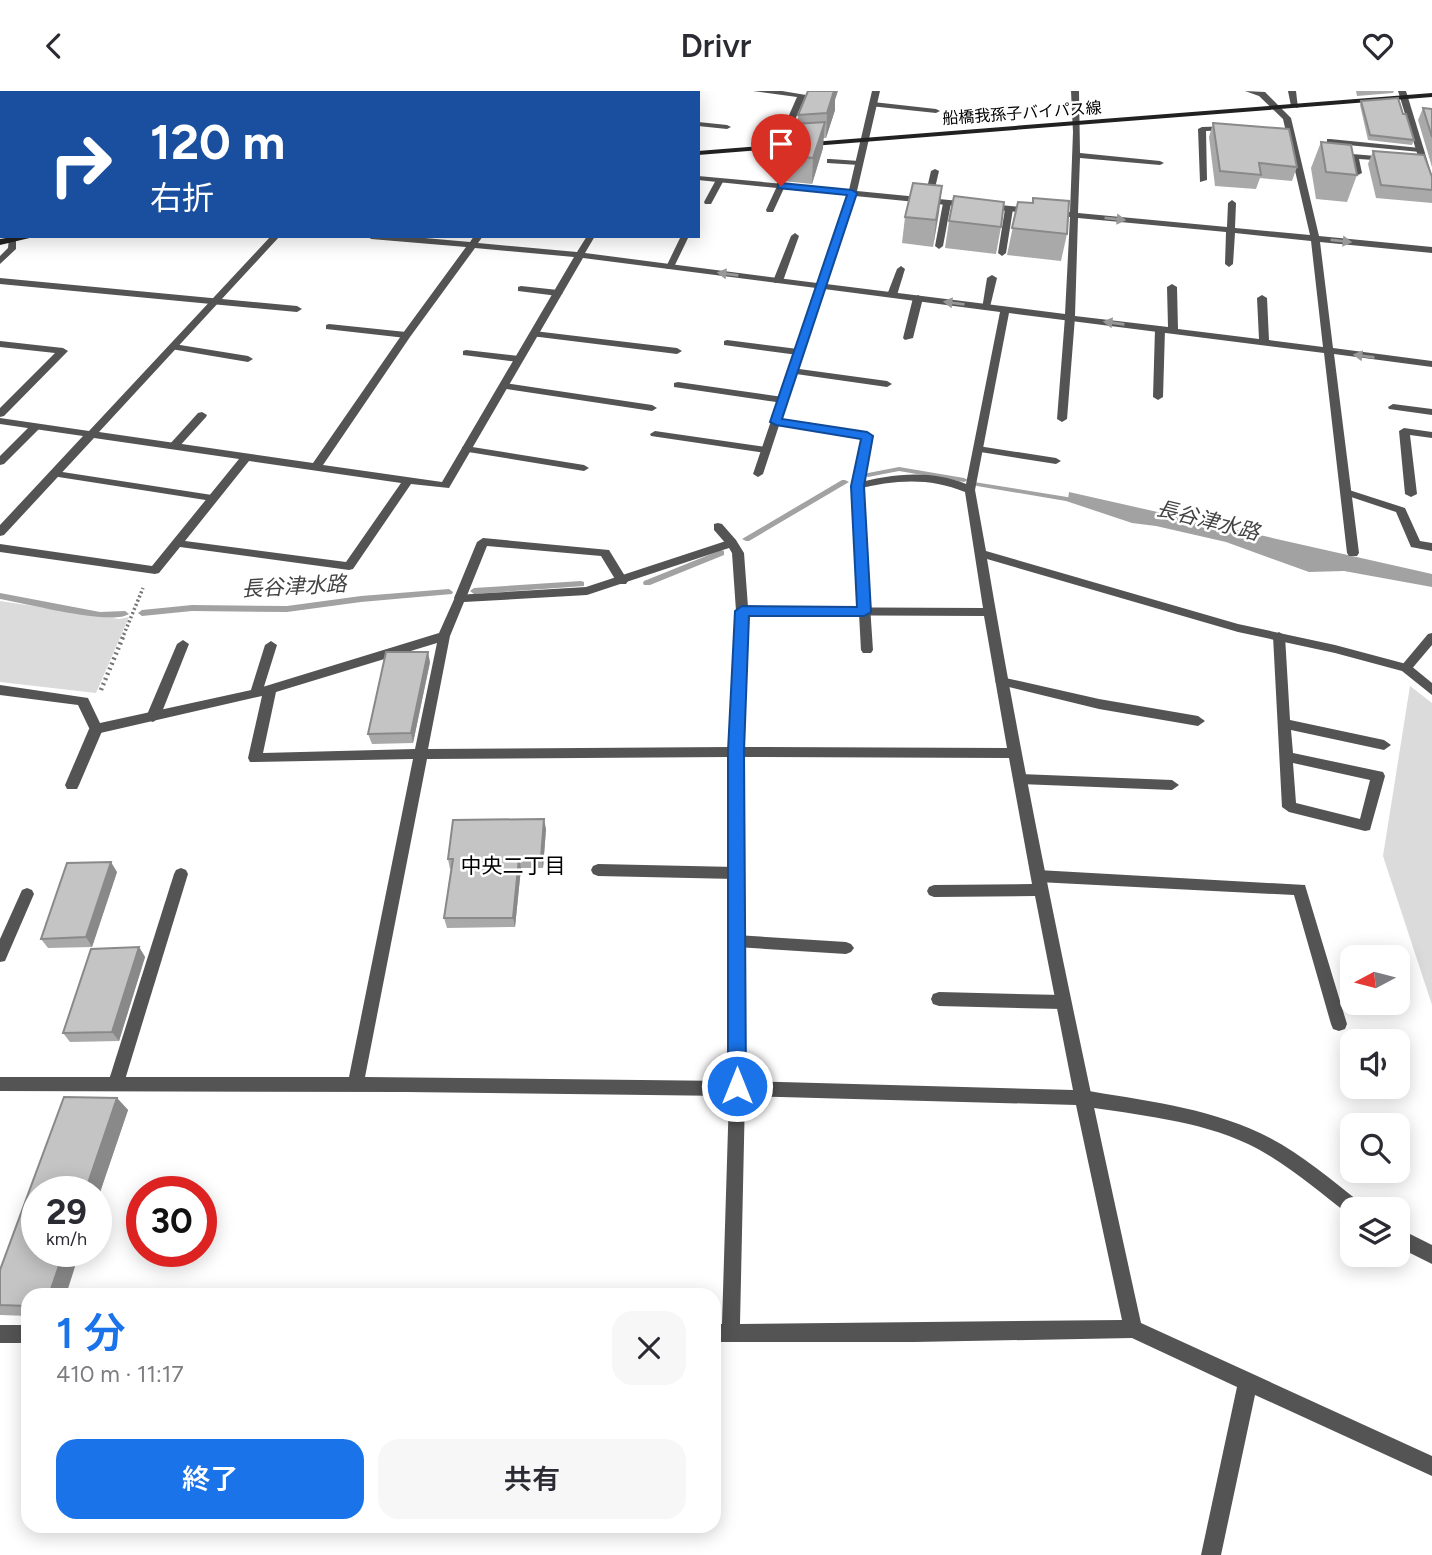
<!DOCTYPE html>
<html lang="ja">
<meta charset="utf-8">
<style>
:root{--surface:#fff;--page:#f7f7f7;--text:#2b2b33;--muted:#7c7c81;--accent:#1a73e8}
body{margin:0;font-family:Figtree,"Noto Sans JP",sans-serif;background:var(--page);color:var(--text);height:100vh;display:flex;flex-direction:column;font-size:26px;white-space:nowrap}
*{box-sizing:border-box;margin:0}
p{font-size:23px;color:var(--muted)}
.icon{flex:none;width:38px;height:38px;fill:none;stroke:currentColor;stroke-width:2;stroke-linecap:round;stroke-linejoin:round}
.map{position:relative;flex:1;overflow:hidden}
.details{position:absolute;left:21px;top:1197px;width:700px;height:245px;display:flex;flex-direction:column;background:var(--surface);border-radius:21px;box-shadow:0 4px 18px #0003}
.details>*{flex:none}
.guide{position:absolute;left:0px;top:0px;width:700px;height:147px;box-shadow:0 4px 18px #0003;background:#1a4fa0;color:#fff;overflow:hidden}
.needle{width:46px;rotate:263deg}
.tools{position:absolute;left:1340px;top:854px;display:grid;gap:14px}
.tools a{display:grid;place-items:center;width:70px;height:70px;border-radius:14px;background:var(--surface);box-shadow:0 4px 18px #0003;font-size:35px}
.speed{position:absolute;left:21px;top:1085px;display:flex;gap:14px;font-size:35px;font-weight:700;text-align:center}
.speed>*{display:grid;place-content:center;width:91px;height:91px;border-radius:50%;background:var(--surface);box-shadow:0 4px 18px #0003;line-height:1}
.speed small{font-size:18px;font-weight:400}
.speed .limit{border:10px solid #d22;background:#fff;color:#111}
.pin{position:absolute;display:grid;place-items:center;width:60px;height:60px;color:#fff;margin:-72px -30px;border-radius:50% 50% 50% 0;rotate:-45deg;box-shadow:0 0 7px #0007}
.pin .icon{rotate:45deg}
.me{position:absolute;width:77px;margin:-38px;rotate:0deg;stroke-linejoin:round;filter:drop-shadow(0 0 5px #0008)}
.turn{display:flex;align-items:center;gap:24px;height:147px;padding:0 35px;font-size:32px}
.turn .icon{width:91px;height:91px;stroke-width:2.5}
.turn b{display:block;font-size:49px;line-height:60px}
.round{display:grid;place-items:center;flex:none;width:74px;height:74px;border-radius:21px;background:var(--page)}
.summary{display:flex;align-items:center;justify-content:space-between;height:119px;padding:0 35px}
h1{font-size:42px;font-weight:600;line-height:52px;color:var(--accent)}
.primary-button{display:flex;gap:14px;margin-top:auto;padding:14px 35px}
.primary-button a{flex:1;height:80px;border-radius:21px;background:var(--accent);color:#fff;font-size:28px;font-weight:600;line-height:80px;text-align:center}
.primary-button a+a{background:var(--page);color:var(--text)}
header{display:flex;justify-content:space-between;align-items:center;height:91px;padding:0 35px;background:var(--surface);font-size:32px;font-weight:600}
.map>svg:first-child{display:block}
</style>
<header><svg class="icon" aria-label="back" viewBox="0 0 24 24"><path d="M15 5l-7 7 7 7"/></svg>Drivr<svg class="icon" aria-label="heart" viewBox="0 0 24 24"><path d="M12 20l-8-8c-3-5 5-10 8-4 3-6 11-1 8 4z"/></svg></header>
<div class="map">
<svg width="1432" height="1464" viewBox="0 0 1432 1464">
<rect width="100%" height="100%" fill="#fff"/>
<g fill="#dbdbdb">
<polygon points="0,510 119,528 129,526 96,602 0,591"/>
<polygon points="1410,595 1432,612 1432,914 1383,765"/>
</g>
<polygon fill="#a2a2a2" points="1069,401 1432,483 1432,493 1344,477 1309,478 1227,449 1156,433 1132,430 1068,408"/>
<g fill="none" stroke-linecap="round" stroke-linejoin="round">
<g fill="#a2a2a2" fill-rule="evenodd">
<polygon points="899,376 964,387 968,389 964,391 899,380 868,386 864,384 868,382"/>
<polygon points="842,389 845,389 849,391 749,450 746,450 742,448"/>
<polygon points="974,391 1067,406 1133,428 1156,431 1231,447 1310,475 1344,474 1432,490 1432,496 1344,480 1309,481 1226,451 1156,435 1132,432 1066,410 977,395 973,393"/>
<polygon points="721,459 724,460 724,464 650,494 644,494 643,492 644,490"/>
<polygon points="581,490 584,491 584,495 474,503 470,500 474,497"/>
<polygon points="449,498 453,501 452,503 361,511 287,521 192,520 142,525 138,522 142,519 192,514 287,515 361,505"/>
<path d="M0 502 100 521 125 520 129 523C111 535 25 512 0 508Z"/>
</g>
<polyline stroke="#767676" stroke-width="3.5" stroke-dasharray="2 2.5" stroke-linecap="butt" points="122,548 143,497"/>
<polyline stroke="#767676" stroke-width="4.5" stroke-dasharray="2 3.5" stroke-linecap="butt" points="101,599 123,546"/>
<g fill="#545454" fill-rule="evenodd">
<polygon points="461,0 469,0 459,2"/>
<polygon points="653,0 661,0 652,2"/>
<polygon points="1288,0 1296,0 1298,17 1291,15"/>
<polygon points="873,11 936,18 940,20 936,22 870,15 870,11"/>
<polygon points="698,31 727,34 731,36 727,38 698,35"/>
<polygon points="1233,35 1233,39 1230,39 1206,40 1207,89 1200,91 1198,38 1202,36"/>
<polygon points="1330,48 1420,57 1424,59 1420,61 1327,52 1327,48"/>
<polygon points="1352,63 1388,66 1392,68 1388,70 1359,68 1362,82 1358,84 1354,82"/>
<polygon points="830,68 859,70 863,72 859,74 827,72 827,68"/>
<polygon points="935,78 939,80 932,110 928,113 924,110 931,80"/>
<polygon points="717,87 724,89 711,113 705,113 704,111"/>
<polygon points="778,93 785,95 773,121 767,121 766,119"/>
<polygon points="947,109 951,112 943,155 939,158 935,155 943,112"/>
<polygon points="1009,115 1013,118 1006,162 1002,165 998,162 1005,118"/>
<polygon points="795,142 799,145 783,190 775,192 773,190 791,145"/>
<polygon points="681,145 689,145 674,176 667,178 666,176"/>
<polygon points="901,175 905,178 897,204 889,206 887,204 897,178"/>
<polygon points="992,184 997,187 990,216 982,218 987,187"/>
<polygon points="0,187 297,215 302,218 297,221 0,193"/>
<polygon points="521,195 558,199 563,202 558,205 518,200 518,196"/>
<polygon points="918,204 923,207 913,247 905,249 903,247 913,207"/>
<polygon points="1070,223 1075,226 1067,328 1062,331 1057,328 1065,226"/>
<polygon points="329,233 406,241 411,244 406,247 326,238 326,234"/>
<polygon points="1160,235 1165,238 1163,306 1158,309 1153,306 1155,238"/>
<polygon points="534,240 677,257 682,260 677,263 531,245 531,241"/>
<polygon points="727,249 798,258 803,261 798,264 724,254 724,250"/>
<polygon points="174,253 248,265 253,268 248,271 171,258 171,254"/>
<polygon points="466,259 519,265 524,268 519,271 463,264 463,260"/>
<polygon points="792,277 887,290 892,293 887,296 789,282 787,280"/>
<polygon points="678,291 783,306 788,309 783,312 674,296 674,292"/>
<polygon points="504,292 652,314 657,317 652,320 500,297 499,295"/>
<polygon points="1393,313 1432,318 1432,324 1389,318 1388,316"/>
<polygon points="202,321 207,324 206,326 177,358 169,358 169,354 198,322"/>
<polygon points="776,328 867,342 872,345 862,395 873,559 871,562 863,562 861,559 852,395 861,347 772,333 771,331"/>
<polygon points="35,333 39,334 39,338 4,373 0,374 0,365 31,334"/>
<polygon points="1404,337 1432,341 1432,347 1410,344 1417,403 1411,406 1405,403 1399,340"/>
<polygon points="655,340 766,356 771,359 766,362 651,345 650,343"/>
<polygon points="466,355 584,374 589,377 584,380 462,360 462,356"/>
<polygon points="978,355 1056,367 1061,370 1056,373 974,360 973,358"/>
<polygon points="56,380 212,404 218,407 212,410 52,385 51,383"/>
<polygon points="1346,398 1405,417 1420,450 1432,452 1432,460 1411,456 1396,421 1342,403 1342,399"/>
<polygon points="718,432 722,433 736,449 736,455 728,455 714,439 714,433"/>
<polygon points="483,447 609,459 628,490 626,493 618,493 601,465 487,455 466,507 460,511 456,510 454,507 477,451"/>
<path d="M1279 541 1285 545 1290 629 1384 649 1391 654 1384 659 1291 639 1293 662 1383 681 1385 685 1370 739 1365 740 1289 721 1282 716 1273 545ZM1293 672 1370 689 1360 728 1296 712Z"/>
<polygon points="1432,542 1432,554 1410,580 1402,580 1400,577 1402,574 1428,543"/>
<polygon points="183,549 189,553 160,626 153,631 148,629 146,626 177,553"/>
<polygon points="271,550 277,554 262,602 261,605 251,605 250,602 265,554"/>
<polygon points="1001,586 1099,608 1198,625 1205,630 1198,635 1099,618 997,593 995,590"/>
<polygon points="96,633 103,638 79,694 77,698 67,698 65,694 89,638"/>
<polygon points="1020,683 1172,689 1179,694 1172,699 1020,693 1013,688"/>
<polygon points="598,773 736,776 741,778 743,782 741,786 736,788 598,785 593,783 591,779 593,775"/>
<polygon points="181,777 186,779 188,783 124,992 122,997 116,999 110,997 108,992 174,783 176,779"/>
<polygon points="1038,779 1305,794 1347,933 1345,938 1339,940 1333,938 1331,933 1294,804 1038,791 1033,789 1031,785 1033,781"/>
<polygon points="27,797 32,799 34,803 5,870 0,871 0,848 22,799"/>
<polygon points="736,844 846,851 851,853 854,857 851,861 846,863 736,856 731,854 728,850 731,846"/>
<polygon points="939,901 1062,904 1068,906 1070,911 1068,916 1062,918 939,915 933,913 931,908 933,903"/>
<path d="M1082 999C1142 1009 1204 1016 1260 1042 1297 1059 1329 1087 1361 1112L1364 1118H1353V1126L1349 1124C1317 1099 1285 1071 1248 1053 1197 1029 1137 1024 1082 1015L1076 1012 1074 1007 1076 1002Z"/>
<polygon points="1398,1137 1432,1154 1432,1173 1398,1156"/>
</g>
<g fill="#545454" fill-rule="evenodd">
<polygon points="185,0 193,0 183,2"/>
<polygon points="413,0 421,0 411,2"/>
<polygon points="668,0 676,0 667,2"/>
<polygon points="753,0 782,0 806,4 782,58 775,56 797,6"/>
<path d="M872 0H880L857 100 1070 121 1073 41 1071 0H1079L1080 62 1160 70 1164 72 1160 74 1080 67 1078 122 1227 136 1228 112 1232 109 1236 112 1235 137 1310 144 1283 28 1259 5 1245 0 1265 1 1291 27 1319 145 1432 156V162L1320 151 1333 257 1432 270V276L1334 263 1359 462 1357 465H1349L1347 462 1324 262 1009 222 975 399 986 460 1238 533 1335 554 1410 574 1432 592V604L1402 580 1335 562 1238 541 987 468C1030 723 1085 978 1141 1232L1432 1365V1385L1255 1304 1221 1464H1201L1237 1296 1132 1247 914 1251H714V1233H722L729 1005 406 1001 0 1000V986H349L413 668 250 671 248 667 262 605 96 643 91 641 78 614 0 604V594L88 607 100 632 256 598 439 542 456 504 586 496 732 448 736 449 744 462 748 516 983 517 965 401C929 386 894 389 857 398L852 395 853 393C891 383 929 378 966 393L1000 221 824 198 763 383 758 386 753 383 816 197 583 167 449 397 411 393 353 478 349 479 180 456 159 482 155 483 0 461V453L152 475 239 368 94 347 4 444 0 445V434L83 345 0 333V327L89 340 271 145H280L99 341 313 372 403 242 466 156 371 148 367 145H402L470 151 474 145H483L478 152 577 161 587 145H595L585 162 817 192 847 104 698 89V85L849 99ZM855 105 1070 126 1065 223 826 193ZM1078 127 1226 141 1225 173 1229 176 1233 173 1235 142 1311 150 1323 256 1269 249 1267 207 1262 204 1257 207 1259 248 1178 238 1177 196 1172 193 1167 196 1168 236 1075 225ZM475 157 574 166 442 391 323 374 410 246ZM249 370 401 392 346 471 185 450ZM729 457 732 462 736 520 730 656 428 658 450 545 464 511 587 504ZM748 524 984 525 1007 657 743 656ZM437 552 415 658 263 662 276 601ZM729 666V990L365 986 427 668ZM743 666 1009 667 1032 793 934 794 929 796 927 800 929 804 934 806 1035 805 1073 999 745 990ZM745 1005 1076 1014 1122 1229 740 1233Z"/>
<polygon points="1398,0 1406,0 1432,85 1432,100 1428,98"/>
<rect x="0" y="14" width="2" height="4"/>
<rect x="0" y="107" width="2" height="6"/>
<polygon points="9,147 16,149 16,158 0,173 0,165 8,157"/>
<polygon points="0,250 63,257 68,260 4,325 0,326 0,317 55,262 0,256"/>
<rect x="0" y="1234" width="28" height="18"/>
</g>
<g fill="#212121" fill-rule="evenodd">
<polygon points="1432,2 1432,6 698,64 698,60"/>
<polygon points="18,145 38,145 0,154 0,148"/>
</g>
</g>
<g fill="#a9a9a9">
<polygon points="1356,0 1394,0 1393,2 1357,5"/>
<polygon points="835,9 835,19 826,47 823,47 823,57 812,93 783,90 784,64 798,33 798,24"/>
<polygon points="1361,10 1414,49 1412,54 1368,49 1360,14"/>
<polygon points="1423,17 1432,18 1432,76 1418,29"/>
<polygon points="1213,32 1297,76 1292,90 1260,87 1256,98 1215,95 1209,46"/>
<polygon points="1321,51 1357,84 1347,111 1316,108 1311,77"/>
<polygon points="1373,60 1432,86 1432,112 1376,107 1368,73"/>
<polygon points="942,95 933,156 902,152 905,126"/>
<polygon points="1018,111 1067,143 1061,170 1007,164"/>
<polygon points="949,130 1001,136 996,163 945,157"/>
<polygon points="430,571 413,652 372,653 368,643"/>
<polygon points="546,738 543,777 521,777 515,836 447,837 444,827 451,778 450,778 448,768"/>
<polygon points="117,781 92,856 48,857 41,848"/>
<polygon points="139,856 145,866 119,950 70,951 63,942"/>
<polygon points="117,1007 128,1019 96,1113 96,1101 28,1204 28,1225 1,1224 0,1224 0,1179"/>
</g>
<g fill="#898989">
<polygon points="109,0 124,0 122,2 107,2"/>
<polygon points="834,0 838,0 835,9 835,19 826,47 827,22"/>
<polygon points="825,31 823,57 812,93 813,67"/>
<polygon points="942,95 939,122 933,156 936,129"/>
<polygon points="428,561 430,571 413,652 411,642"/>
<polygon points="544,728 546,738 543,777 541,767"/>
<polygon points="519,767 521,777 515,836 513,827"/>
<polygon points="111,771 117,781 92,856 86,846"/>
<polygon points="139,856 145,866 119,950 112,941"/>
<polygon points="117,1007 128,1019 96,1113 96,1101 85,1101"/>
<polygon points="64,1160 80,1160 66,1204 49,1204"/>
</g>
<g fill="#c4c4c4" stroke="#898989" stroke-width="2">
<polygon points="33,0 109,0 107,2 31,2"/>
<polygon points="549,0 642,0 641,2 548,2"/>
<polygon points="808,0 834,0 827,22 798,24"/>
<polygon points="1398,7 1403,23 1406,23 1414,49 1370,44 1361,10"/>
<polygon points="1423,17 1432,18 1432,46"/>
<polygon points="825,31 813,67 784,64 795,33"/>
<polygon points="1213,32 1289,38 1297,76 1259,72 1261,84 1220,80"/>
<polygon points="1321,51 1351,54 1357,84 1326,81"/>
<polygon points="1373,60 1424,64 1432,86 1432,99 1381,94"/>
<polygon points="913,92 942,95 936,129 905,126"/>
<polygon points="954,105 1004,111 1001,136 949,130"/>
<polygon points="1033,107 1069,110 1067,143 1012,137 1018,111 1033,112"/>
<polygon points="386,561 428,561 411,642 368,643"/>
<polygon points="544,728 541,767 519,767 513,827 444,827 453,768 448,768 453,729"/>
<polygon points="111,771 86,846 41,848 67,772"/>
<polygon points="139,856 112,941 63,942 91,858"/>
<polygon points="64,1006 117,1007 85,1101 37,1101 37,1160 64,1160 49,1204 28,1204 28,1215 0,1214 0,1179"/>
</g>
<defs><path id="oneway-solid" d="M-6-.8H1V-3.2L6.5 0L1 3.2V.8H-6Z" transform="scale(1.75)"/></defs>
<g fill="#989898">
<use href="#oneway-solid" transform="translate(1115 128) rotate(6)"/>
<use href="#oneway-solid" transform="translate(1341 150) rotate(6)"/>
<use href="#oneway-solid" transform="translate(728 183) rotate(-173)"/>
<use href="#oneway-solid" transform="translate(954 212) rotate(-173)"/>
<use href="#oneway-solid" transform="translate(1114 232) rotate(-172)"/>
<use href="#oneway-solid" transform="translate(1364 265) rotate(-173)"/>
</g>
<polygon fill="#1a73e8" stroke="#114b97" stroke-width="2" points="781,92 852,99 857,102 782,328 867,341 873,345 864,395 871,521 864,525 749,525 744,660 746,995 744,1001 737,1004 730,1001 728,995 728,660 735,520 742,515 857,516 851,395 861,348 776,334 770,331 847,104 778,97 778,93"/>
<g text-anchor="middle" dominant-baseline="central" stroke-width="5" stroke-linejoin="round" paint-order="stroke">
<g font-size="16" fill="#000" stroke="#fff">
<text transform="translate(1022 22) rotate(-4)">船橋我孫子バイパス線</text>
</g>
<g font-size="21" font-style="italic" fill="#434343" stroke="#fff">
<text transform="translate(1208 429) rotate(14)">長谷津水路</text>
<text transform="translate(294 495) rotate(-3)">長谷津水路</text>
</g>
<g font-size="21" fill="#000" stroke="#fff">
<text x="513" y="774">中央二丁目</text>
</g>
</g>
</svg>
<div class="tools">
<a><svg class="needle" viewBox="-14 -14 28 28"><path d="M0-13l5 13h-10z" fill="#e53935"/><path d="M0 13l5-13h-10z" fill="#7c7c81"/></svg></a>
<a><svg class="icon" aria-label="sound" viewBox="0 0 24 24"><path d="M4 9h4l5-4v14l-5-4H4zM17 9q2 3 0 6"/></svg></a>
<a><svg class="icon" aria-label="search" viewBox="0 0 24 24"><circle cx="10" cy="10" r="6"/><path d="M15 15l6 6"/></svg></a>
<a><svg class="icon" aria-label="layers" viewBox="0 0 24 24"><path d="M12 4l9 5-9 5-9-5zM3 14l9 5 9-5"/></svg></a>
</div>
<div class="speed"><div>29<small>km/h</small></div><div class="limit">30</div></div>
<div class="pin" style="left:781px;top:95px;background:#d93025"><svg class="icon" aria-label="arrive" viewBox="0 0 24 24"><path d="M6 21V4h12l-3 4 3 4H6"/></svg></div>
<svg class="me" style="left:737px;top:995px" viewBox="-20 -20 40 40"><circle r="17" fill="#1a73e8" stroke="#fff" stroke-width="3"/><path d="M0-11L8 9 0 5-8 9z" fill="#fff"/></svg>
<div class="guide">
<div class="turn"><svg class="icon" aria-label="right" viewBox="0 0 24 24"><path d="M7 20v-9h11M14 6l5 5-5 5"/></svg><div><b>120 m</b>右折</div></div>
</div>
<section class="details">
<div class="summary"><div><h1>1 分</h1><p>410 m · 11:17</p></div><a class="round"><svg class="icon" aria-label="close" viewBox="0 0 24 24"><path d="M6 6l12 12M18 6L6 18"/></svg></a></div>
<div class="primary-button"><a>終了</a><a>共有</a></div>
</section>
</div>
